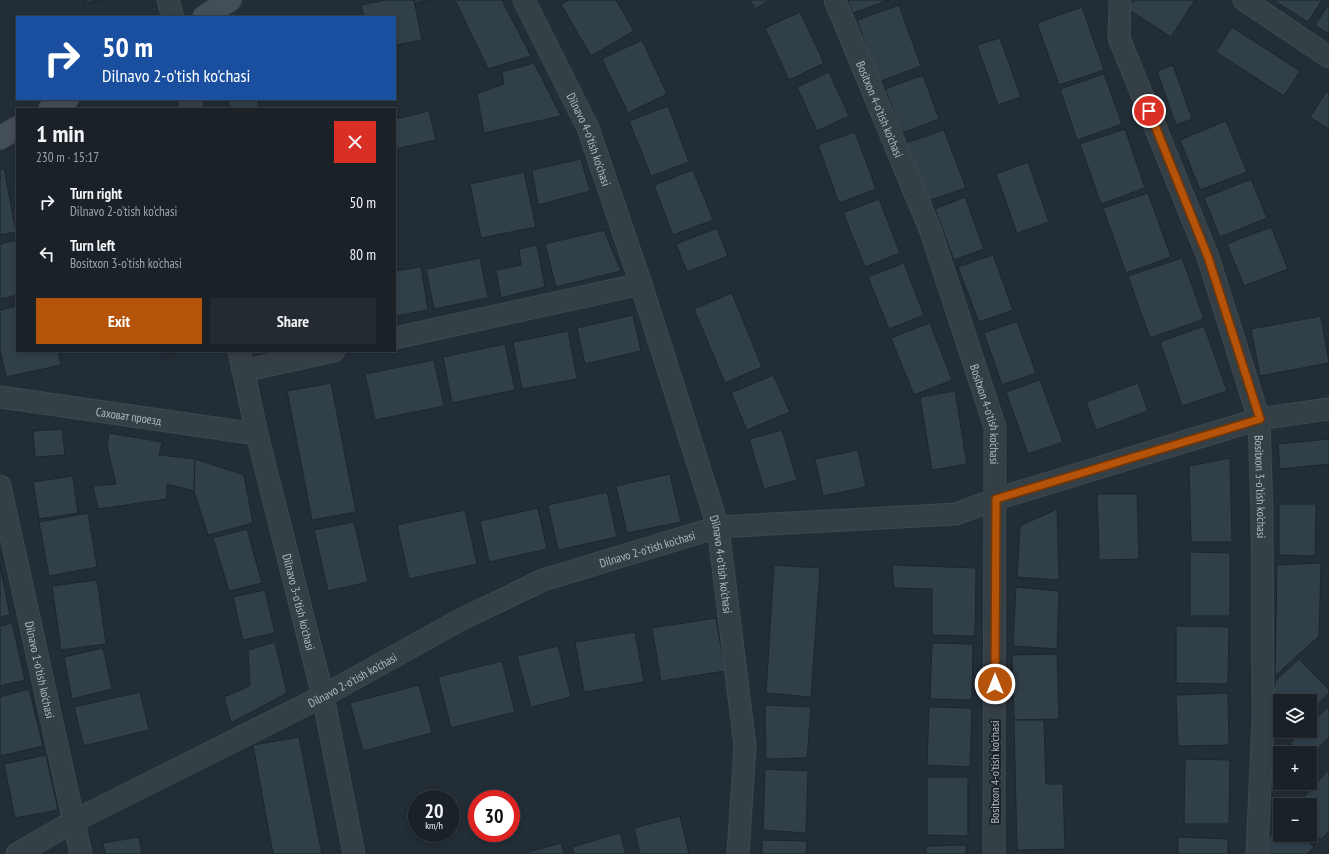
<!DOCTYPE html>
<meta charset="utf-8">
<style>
:root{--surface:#1a2228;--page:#232a30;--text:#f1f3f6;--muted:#9fa4a8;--line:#383f45;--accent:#b45309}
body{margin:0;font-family:"PT Sans Narrow",sans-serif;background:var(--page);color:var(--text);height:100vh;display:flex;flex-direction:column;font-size:15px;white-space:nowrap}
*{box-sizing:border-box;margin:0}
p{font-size:13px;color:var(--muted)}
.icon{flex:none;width:22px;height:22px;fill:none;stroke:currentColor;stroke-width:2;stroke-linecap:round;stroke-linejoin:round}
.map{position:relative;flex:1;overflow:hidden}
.sheet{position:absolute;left:16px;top:108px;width:380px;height:244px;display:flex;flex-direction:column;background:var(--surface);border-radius:0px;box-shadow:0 2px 6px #0003,0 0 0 1px var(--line)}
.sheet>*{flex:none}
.hud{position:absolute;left:16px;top:16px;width:380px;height:84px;border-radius:0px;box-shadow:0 2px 6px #0003,0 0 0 1px var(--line);background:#1a4fa0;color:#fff;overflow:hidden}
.controls{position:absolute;left:1273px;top:694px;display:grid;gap:8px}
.controls a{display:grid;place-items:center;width:44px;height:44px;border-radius:0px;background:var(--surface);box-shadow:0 2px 6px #0003,0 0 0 1px var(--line);font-size:20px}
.speed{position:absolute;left:408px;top:790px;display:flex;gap:8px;font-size:20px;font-weight:700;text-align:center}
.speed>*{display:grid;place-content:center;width:52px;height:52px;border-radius:50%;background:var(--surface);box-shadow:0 2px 6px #0003,0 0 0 1px var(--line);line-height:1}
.speed small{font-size:10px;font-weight:400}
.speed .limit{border:6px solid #d22;background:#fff;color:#111}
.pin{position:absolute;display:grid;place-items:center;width:34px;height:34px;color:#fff;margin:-17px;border:2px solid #fff;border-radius:50%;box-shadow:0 1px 4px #0007}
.me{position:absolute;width:44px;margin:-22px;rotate:0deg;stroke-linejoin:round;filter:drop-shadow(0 0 3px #0008)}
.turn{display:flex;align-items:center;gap:14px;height:84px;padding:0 20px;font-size:18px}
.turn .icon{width:52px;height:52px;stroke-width:2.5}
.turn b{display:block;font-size:28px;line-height:34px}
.round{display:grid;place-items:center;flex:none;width:42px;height:42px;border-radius:0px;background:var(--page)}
.overview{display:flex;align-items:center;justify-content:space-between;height:68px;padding:0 20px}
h1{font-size:24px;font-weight:600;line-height:30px}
.action{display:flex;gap:8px;margin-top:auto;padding:8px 20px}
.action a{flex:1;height:46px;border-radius:0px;background:var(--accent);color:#fff;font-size:16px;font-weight:600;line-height:46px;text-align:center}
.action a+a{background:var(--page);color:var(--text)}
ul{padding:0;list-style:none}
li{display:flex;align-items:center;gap:12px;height:52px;padding:0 20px}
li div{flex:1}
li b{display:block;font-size:15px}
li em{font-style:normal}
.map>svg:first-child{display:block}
</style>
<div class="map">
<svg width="1329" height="854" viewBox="0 0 1329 854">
<rect width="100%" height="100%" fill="#222d36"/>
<g fill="#313f49" stroke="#1d262d">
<polygon points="85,0 102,0 86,3"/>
<polygon points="386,0 414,0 422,40 395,45 395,17 364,17 361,5"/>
<polygon points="414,0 432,0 415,3"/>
<polygon points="455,0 502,0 531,56 488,69"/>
<polygon points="569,0 616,0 634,31 591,56 561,4"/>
<polygon points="750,0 770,0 755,9"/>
<polygon points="848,0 889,0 853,13"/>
<polygon points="1134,0 1195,0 1171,37 1128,9"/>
<polygon points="1273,0 1322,0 1308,22"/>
<polygon points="1329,4 1329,34 1315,25"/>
<polygon points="899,5 921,66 879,82 857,20"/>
<polygon points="1082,7 1104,70 1059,85 1037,23"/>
<polygon points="800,12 824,63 789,80 765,28"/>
<polygon points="1232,27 1300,71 1284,96 1216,52"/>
<polygon points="1000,38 1021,97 998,105 977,45"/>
<polygon points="642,40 667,94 628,113 602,59"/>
<polygon points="534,63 561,116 484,133 477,94 504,84 502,72"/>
<polygon points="1173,65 1192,119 1176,125 1157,71"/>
<polygon points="829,72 849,116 817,131 797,87"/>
<polygon points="1104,74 1122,124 1077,140 1060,89"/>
<polygon points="923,75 939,119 902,133 885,89"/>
<polygon points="1327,91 1329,92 1329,129 1310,117"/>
<polygon points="228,99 258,99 259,109 230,109"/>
<polygon points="668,106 689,162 651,176 629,121"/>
<polygon points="429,111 436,140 395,149 395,119"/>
<polygon points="1226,121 1247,172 1200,190 1180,140"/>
<polygon points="1125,129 1145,188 1101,204 1080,144"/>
<polygon points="944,130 966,188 927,201 906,143"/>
<polygon points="855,132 876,189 839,203 818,145"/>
<polygon points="581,159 590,191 538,205 532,170"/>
<polygon points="1028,162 1049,222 1017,233 996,174"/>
<polygon points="4,168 16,232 0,235 0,171"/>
<polygon points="693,170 713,220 673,235 654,185"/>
<polygon points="524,172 536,227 481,238 470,184"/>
<polygon points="1251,179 1267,218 1220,237 1204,198"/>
<polygon points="1148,193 1171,257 1126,273 1103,208"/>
<polygon points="965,197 984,249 954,260 935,209"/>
<polygon points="879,199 900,253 865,267 843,213"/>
<polygon points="1271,227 1288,269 1244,286 1227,244"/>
<polygon points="717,228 728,256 687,272 676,244"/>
<polygon points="604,230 621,271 556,287 545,244"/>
<polygon points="17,240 17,295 0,299 0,244"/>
<polygon points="537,245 545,287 501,298 496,270 521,265 519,249"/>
<polygon points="993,255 1013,310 979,322 958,267"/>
<polygon points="480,258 488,298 434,309 426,269"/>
<polygon points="1182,258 1204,319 1150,338 1128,276"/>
<polygon points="904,263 924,315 889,329 868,277"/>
<polygon points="421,267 428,310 395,316 395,271"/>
<polygon points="732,293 762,367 725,383 694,309"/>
<polygon points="17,306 17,351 58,351 61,365 6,377 0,349 0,310"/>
<polygon points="633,315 641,351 585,364 577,328"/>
<polygon points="1321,316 1329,363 1260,376 1251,329"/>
<polygon points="1017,321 1036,373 1002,385 984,333"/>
<polygon points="930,323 952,380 914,395 891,338"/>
<polygon points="1204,326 1227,391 1182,406 1160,342"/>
<polygon points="568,331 577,379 522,389 513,342"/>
<polygon points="505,344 515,390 452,403 443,357"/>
<polygon points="167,351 188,351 167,354"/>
<polygon points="434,360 444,406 375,420 365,374"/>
<polygon points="773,375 790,412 747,430 731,393"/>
<polygon points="1040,380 1063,442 1028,454 1006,392"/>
<polygon points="331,383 356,512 312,520 287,391"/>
<polygon points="1138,383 1148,411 1096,430 1086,402"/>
<polygon points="955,391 967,464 932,470 920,397"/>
<polygon points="62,429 65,455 35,457 33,431"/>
<polygon points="782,430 797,480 764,489 749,439"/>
<polygon points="109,433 162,442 159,455 195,459 194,491 167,484 167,499 98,509 93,486 116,484 107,446"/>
<polygon points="1329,439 1329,464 1280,469 1278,444"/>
<polygon points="858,450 866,487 823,496 815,459"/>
<polygon points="1230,458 1232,542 1191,542 1189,466"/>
<polygon points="195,459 244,475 253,523 208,535 194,491"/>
<polygon points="670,474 681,522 627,533 616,486"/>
<polygon points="73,476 78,513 39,519 33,482"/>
<polygon points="607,492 617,537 558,550 548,505"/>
<polygon points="1097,494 1137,494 1139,559 1099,560"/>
<polygon points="1279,504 1316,504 1315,556 1279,555"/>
<polygon points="538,508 547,549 489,562 480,521"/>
<polygon points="1057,509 1059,580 1017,577 1020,526"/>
<polygon points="465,510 477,564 409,579 397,525"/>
<polygon points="88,513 97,567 49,576 39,522"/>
<polygon points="354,522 368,582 328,591 314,530"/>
<polygon points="247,529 262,583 229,591 213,538"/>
<polygon points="1190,552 1230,553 1230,616 1190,616"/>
<polygon points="1321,563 1319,636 1275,676 1277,565"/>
<polygon points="0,565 10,615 0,617"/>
<polygon points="774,565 820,568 811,697 766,693"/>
<polygon points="892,565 976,568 975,636 932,635 932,589 894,588"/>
<polygon points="97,580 106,644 61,650 52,586"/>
<polygon points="1016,587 1059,591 1057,649 1013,646"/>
<polygon points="265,590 275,633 243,640 233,597"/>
<polygon points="716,618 725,671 661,681 652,628"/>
<polygon points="12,623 25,680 0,686 0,626"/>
<polygon points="1176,626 1229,627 1228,684 1176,683"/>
<polygon points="635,632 644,682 584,692 575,642"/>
<polygon points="275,642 287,693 231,723 224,697 250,686 248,650"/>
<polygon points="932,643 973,644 972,700 930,699"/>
<polygon points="558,646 571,697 531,707 517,656"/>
<polygon points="103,648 112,689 72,699 64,657"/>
<polygon points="1057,654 1059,719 1014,720 1012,655"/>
<polygon points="1299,659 1329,690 1329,693 1316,706 1304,695 1297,701 1280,701 1280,720 1269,706 1276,680"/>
<polygon points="502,661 515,712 451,728 438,677"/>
<polygon points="419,685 432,733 363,751 350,703"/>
<polygon points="29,689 43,746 0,756 0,697"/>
<polygon points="140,692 149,730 84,746 74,707"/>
<polygon points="1228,693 1229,745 1178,746 1176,695"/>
<polygon points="765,705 811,707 807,758 766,759"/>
<polygon points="1329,706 1329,738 1310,756 1310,753 1300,753 1290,743 1303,731 1310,731 1310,724"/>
<polygon points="929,707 972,708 970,767 927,765"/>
<polygon points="1014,720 1044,720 1046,784 1063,784 1065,849 1017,850"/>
<polygon points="299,737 322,854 273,854 253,745"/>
<polygon points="46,755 58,810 15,818 4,764"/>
<polygon points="1185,759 1230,760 1229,824 1184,824"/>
<polygon points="765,769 808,771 806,833 763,830"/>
<polygon points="1329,769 1329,831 1321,840 1310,830 1310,805 1297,805"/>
<polygon points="927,777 968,777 968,836 927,835"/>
<polygon points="680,816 689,854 640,854 634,828"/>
<polygon points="1280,825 1280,835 1300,835 1314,847 1307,854 1262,854 1258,850"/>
<polygon points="620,833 626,854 574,854 572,847"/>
<polygon points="139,837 142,854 105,854 103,843"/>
<polygon points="1178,837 1228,839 1228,854 1178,854"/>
<polygon points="762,840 807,841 806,854 762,854"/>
<polygon points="561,843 564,854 521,854"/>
<polygon points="966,845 966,854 926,854 926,846"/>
</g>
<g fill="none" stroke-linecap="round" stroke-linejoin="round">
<g stroke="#3f4850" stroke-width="23">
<g id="street">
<polyline points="168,0 173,17"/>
<path id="s1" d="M524 0 588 128 641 284 718 527 745 746 738 854"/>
<path id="s2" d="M835 0 930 229 995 427 994 854"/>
<path id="s3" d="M1120 0 1119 38 1208 257 1259 419 1262 514 1263 720 1257 854"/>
<polyline points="1244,0 1329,57"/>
<polyline points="190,99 192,109"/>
<polyline points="395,338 641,284"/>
<path id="s4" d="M239 351 257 434 323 696 354 854"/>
<polyline points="243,371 334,351"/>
<path id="s5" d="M0 397 257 434"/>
<path id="s6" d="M0 486 81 854"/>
<path id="s7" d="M17 854 74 821 323 696 460 620 543 580 718 527 956 514 996 499 1259 419 1329 409"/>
</g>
</g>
<g stroke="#3f4850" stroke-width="24">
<g id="secondary">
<polyline points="204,17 230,0"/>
<polyline points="50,109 67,99"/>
<polyline points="0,138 17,128"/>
</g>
</g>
<use href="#street" stroke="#353f46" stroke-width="21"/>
<use href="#secondary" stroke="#444e59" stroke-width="22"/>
</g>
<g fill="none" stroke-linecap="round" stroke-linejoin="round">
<g stroke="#753606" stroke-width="10">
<polyline id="route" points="995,684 996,499 1260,419 1208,257 1149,111"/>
</g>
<use href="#route" stroke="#b45309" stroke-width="7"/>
</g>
<g text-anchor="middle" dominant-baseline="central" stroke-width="4" stroke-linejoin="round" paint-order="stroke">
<g font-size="12" fill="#b0bac3" stroke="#1b242b">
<text stroke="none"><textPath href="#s2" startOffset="118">Bositxon 4-o'tish ko'chasi</textPath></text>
<text stroke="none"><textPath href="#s1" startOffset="154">Dilnavo 4-o'tish ko'chasi</textPath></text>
<text stroke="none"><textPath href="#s2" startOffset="442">Bositxon 4-o'tish ko'chasi</textPath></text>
<text stroke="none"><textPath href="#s5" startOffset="130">Саховат проезд</textPath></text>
<text stroke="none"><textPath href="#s3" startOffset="512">Bositxon 3-o'tish ko'chasi</textPath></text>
<text stroke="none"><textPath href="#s7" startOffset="702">Dilnavo 2-o'tish ko'chasi</textPath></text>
<text stroke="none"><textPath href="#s1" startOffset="600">Dilnavo 4-o'tish ko'chasi</textPath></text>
<text stroke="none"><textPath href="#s4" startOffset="258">Dilnavo 3-o'tish ko'chasi</textPath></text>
<text stroke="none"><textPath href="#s6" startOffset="188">Dilnavo 1-o'tish ko'chasi</textPath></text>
<text stroke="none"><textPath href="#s7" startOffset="378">Dilnavo 2-o'tish ko'chasi</textPath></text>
<text transform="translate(994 772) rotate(-90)">Bositxon 4-o'tish ko'chasi</text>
</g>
</g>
</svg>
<div class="controls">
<a><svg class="icon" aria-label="layers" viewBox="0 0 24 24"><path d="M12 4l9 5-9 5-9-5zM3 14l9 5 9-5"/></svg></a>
<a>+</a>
<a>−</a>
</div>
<div class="speed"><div>20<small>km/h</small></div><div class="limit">30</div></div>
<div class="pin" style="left:1149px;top:111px;background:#d93025"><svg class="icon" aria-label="arrive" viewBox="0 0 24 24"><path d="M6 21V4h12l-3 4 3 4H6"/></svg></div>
<svg class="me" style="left:995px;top:684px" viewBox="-20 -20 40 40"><circle r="17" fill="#b45309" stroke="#fff" stroke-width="3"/><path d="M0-11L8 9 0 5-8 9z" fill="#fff"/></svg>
<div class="hud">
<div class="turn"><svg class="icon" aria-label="right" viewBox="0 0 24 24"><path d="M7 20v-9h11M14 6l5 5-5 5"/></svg><div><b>50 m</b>Dilnavo 2-o'tish ko'chasi</div></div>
</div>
<section class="sheet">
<div class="overview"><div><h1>1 min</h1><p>230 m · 15:17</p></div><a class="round" style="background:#d93025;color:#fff"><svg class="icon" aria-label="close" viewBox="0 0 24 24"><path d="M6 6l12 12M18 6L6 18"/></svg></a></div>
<ul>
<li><svg class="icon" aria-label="right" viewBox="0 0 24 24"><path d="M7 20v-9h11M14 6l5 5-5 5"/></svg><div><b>Turn right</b><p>Dilnavo 2-o'tish ko'chasi</p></div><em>50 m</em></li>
<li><svg class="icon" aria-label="left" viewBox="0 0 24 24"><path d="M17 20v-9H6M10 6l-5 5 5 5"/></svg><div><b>Turn left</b><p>Bositxon 3-o'tish ko'chasi</p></div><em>80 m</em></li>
</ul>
<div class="action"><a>Exit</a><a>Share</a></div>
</section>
</div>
